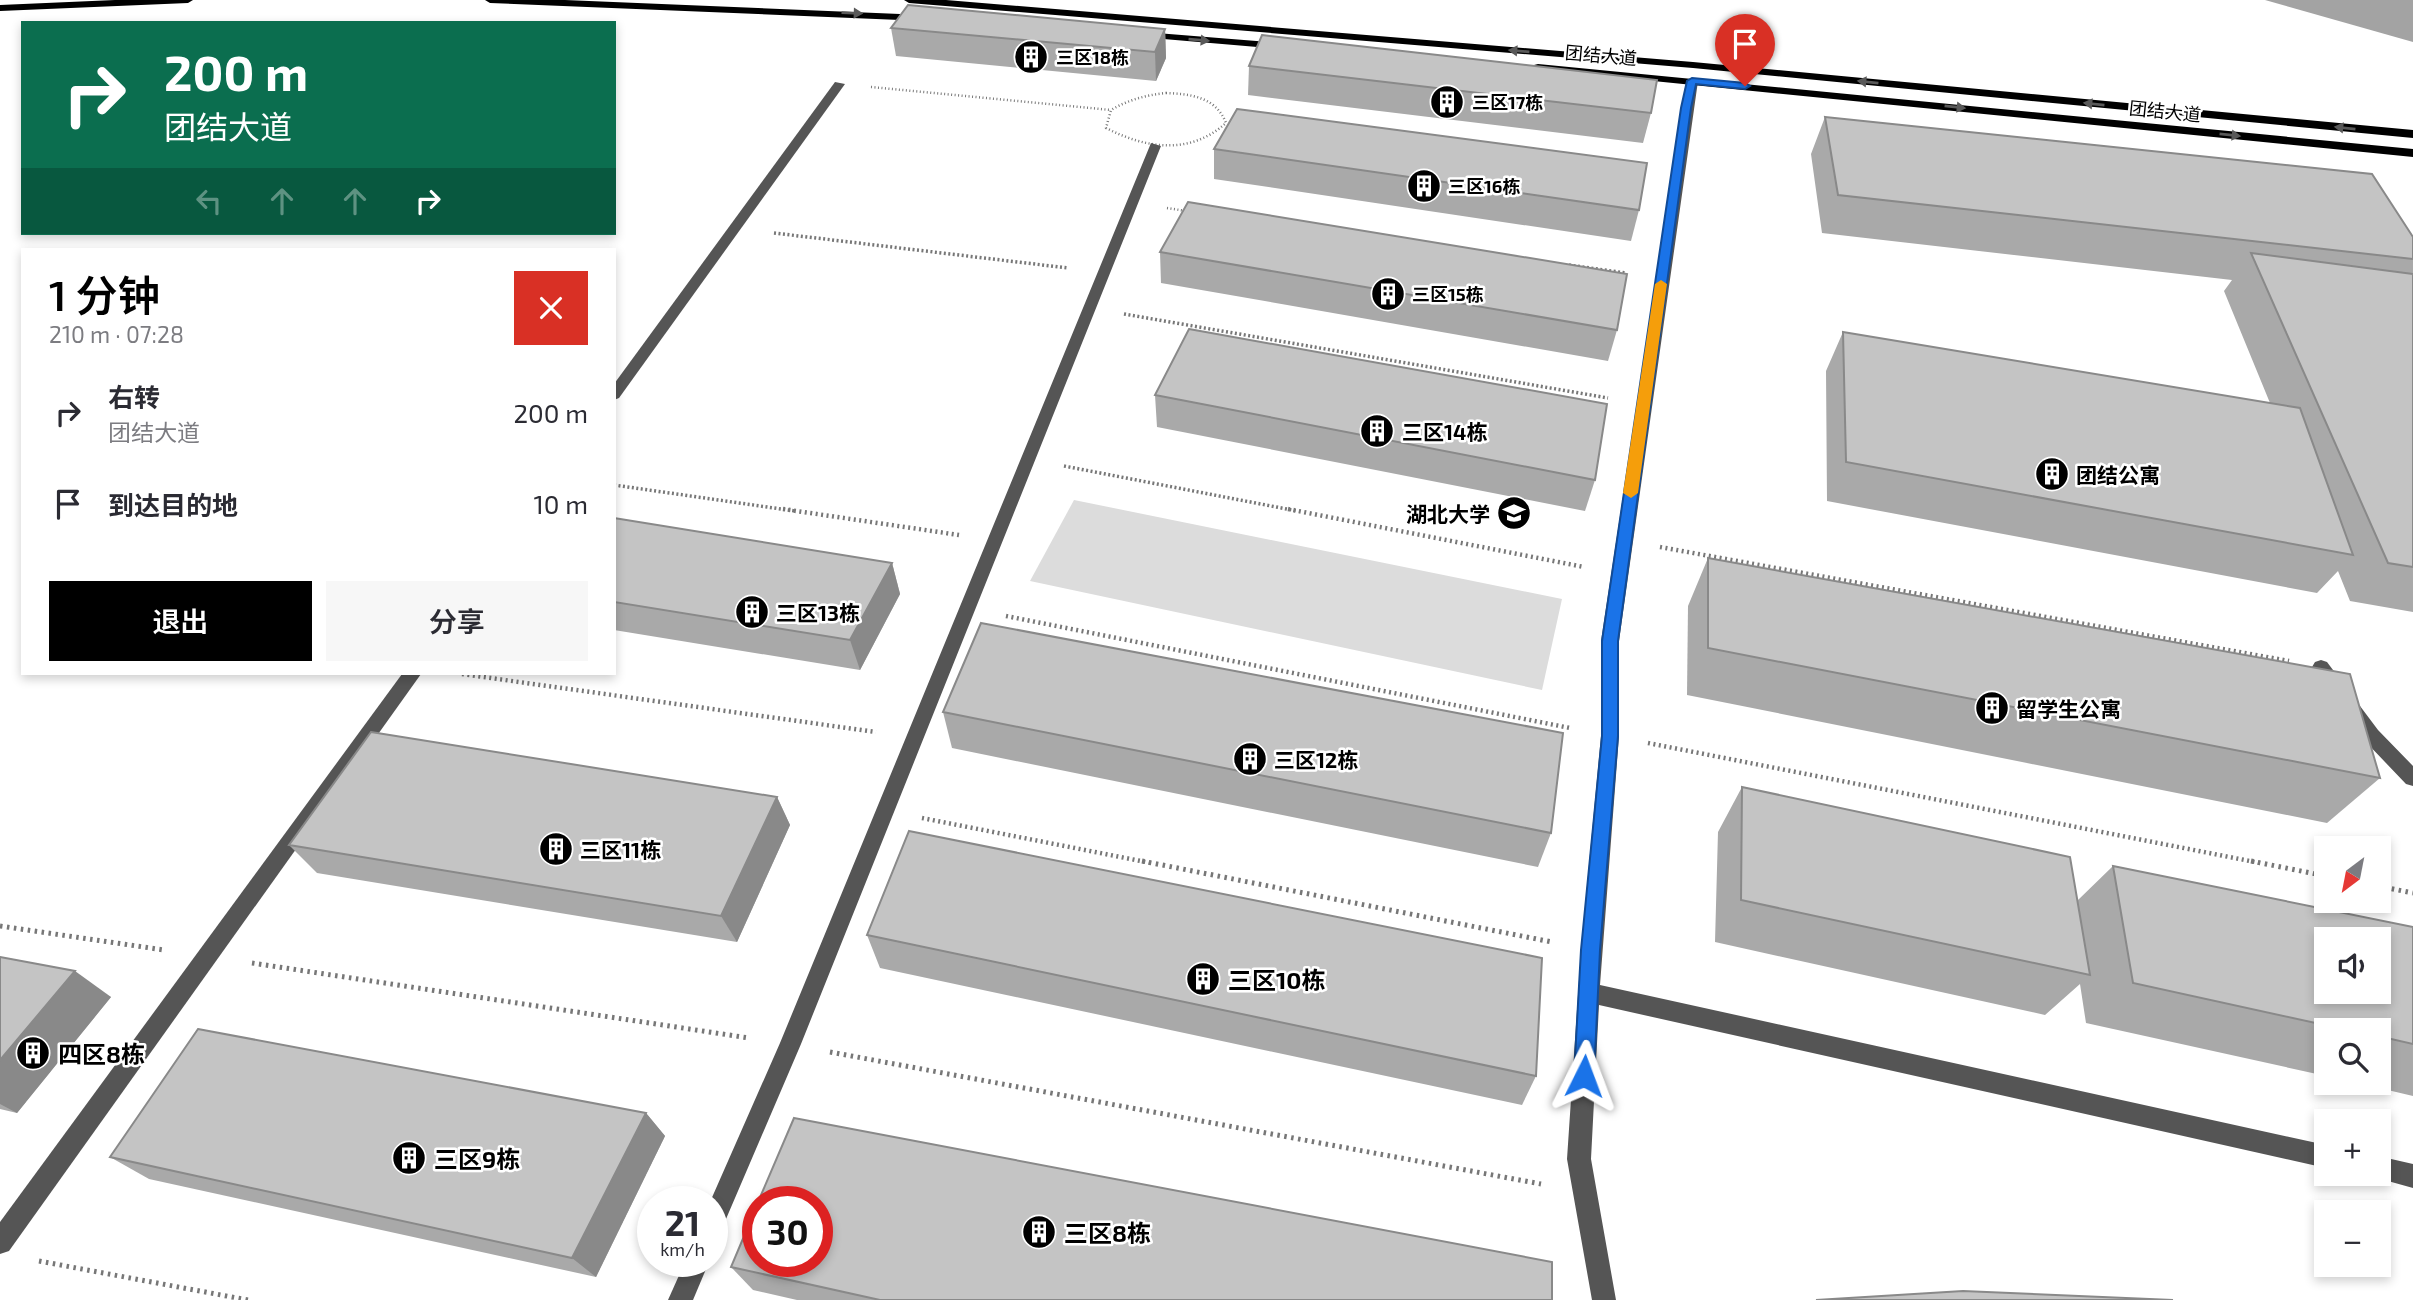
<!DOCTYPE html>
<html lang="zh">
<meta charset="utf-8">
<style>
:root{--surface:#fff;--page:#f7f7f7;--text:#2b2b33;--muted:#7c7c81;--accent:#000}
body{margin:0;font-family:"Exo 2","Noto Sans SC",sans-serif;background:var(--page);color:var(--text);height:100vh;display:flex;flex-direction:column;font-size:26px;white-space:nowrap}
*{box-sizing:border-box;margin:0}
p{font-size:23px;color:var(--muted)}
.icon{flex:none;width:38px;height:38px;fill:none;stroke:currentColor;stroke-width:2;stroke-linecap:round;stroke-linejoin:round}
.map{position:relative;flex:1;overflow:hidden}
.details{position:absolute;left:21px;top:248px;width:595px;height:427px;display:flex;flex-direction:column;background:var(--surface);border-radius:0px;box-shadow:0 4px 10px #0003}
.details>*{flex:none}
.guide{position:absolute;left:21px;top:21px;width:595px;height:214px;border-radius:0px;box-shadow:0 4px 10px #0003;background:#0b6e4f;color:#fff;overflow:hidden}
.needle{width:46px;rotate:212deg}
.buttons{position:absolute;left:2314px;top:836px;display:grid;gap:14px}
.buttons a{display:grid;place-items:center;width:77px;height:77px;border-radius:0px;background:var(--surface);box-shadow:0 4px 10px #0003;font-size:35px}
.speed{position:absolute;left:637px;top:1186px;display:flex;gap:14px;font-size:35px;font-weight:700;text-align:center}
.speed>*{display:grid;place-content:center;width:91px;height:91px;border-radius:50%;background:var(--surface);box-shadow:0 4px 10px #0003;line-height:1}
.speed small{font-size:18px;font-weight:400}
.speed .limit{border:10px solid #d22;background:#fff;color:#111}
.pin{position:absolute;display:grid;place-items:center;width:60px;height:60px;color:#fff;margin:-72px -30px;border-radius:50% 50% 50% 0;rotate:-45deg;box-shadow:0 0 7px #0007}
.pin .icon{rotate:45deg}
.me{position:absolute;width:77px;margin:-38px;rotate:3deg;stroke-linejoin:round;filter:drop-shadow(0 0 5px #0008)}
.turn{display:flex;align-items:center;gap:24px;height:147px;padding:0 28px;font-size:32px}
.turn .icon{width:91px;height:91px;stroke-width:2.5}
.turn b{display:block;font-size:49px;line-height:60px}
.lanes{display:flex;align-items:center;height:66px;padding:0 28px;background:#0003;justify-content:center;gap:35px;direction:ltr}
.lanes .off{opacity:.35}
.round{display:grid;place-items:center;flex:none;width:74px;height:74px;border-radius:0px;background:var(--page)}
.headline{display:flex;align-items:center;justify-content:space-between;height:119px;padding:0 28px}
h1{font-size:42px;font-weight:600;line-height:52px;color:var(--accent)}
.button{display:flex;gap:14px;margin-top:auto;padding:14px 28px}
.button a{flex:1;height:80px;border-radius:0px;background:var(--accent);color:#fff;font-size:28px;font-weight:600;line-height:80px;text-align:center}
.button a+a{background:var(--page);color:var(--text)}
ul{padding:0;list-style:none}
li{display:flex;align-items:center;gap:21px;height:91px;padding:0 28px}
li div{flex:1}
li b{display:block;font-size:26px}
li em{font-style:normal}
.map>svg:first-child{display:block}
</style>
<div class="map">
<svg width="2413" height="1300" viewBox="0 0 2413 1300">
<rect width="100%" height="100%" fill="#fff"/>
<polygon fill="#dcdcdc" points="1074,500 1562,599 1542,690 1030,581"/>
<polygon fill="#a3a3a3" points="2265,0 2413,0 2413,42"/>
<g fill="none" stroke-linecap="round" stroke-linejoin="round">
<g stroke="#777" stroke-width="2.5" stroke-dasharray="1 2.5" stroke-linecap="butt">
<polyline points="871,87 1111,110"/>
<path d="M1166 93C1191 94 1216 97 1226 123 1190 155 1147 149 1106 128L1111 110C1128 100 1146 95 1166 93Z"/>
<polyline points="1167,208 1186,211"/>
</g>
<g stroke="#777" stroke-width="3.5" stroke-dasharray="2 2.5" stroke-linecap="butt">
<polyline points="774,233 1068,268"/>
<polyline points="1569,265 1626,273"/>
<polyline points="1124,314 1608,398"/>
<polyline points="1064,466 1297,511"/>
<polyline points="614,485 795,511"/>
</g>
<g stroke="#777" stroke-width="4.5" stroke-dasharray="2 3.5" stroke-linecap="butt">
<polyline points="783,509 959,535"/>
<polyline points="1288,509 1584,567"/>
<polyline points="1660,547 2289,661"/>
<polyline points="1006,616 1570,728"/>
<polyline points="462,674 876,732"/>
<polyline points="1648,743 2260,863"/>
<polyline points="922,818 1151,863"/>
</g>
<g stroke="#777" stroke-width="5" stroke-dasharray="2.5 4.5" stroke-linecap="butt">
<polyline points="1142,861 1552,942"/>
<polyline points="2251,861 2326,876"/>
<polyline points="2378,886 2413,893"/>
<polyline points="0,926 164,950"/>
<polyline points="252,963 749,1038"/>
<polyline points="830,1052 1541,1184"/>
<polyline points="39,1261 248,1300"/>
</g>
<g fill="#555" fill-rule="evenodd">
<polygon points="1692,78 1698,81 1619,641 1619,736 1600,985 2326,1145 2326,1168 1599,1005 1591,1159 1616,1300 1592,1300 1567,1159 1581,950 1601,736 1601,641 1686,81"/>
<polygon points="835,82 845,84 619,398 614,400 614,384"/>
<polygon points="1151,143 1161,146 801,1044 720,1233 712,1237 712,1202 710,1202 780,1043"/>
<polygon points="2321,660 2327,662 2378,730 2413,766 2413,786 2406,784 2364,740 2315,672 2312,667 2315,662"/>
<polygon points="402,674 421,674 9,1251 0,1254 0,1222"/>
<polygon points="2378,1156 2413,1164 2413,1188 2370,1176 2369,1174 2378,1174"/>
<polygon points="685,1262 709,1262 693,1300 668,1300"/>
</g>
<g fill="#000" fill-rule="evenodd">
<polygon points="115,0 193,0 188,3 0,11 0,5"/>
<polygon points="485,0 565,0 924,15 929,18 924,21 490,3"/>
<polygon points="904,0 946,0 1693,62 2413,130 2413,138 1693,68 909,3"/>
<polygon points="1144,32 1280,43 1285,46 1280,49 1140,37 1140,33"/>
<polygon points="1538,64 2413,149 2413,157 1534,69 1534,65"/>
</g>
</g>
<g fill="#a9a9a9">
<polygon points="891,28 1165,29 1166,58 1156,81 896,56"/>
<polygon points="1249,66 1651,113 1643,143 1248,95"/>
<polygon points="1825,117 2413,237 2413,612 2350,601 2338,571 2317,593 1827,501 1826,371 1843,332 2270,403 2224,291 2232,280 1822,233 1811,154"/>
<polygon points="1214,149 1639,210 1631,241 1214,179"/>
<polygon points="1160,252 1617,330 1608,361 1161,283"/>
<polygon points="1155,395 1595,480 1585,511 1157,427"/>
<polygon points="614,518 892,563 900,594 860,670 614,630"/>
<polygon points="1708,558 2380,778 2327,823 1687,695 1688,606"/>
<polygon points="943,712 1551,833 1538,867 952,748"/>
<polygon points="1742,787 2077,901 2113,866 2413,927 2413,1096 2358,1083 2378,1083 2378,1031 2326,1031 2326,1076 2086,1023 2080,984 2045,1015 1715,942 1718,832"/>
<polygon points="777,797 790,825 737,942 317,873 289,845"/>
<polygon points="867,935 1536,1076 1522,1105 880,968"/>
<polygon points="0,957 111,997 17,1113 0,1109"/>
<polygon points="646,1113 665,1136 596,1277 149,1179 110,1157"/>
<polygon points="731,1267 1552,1300 797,1300 753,1290"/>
</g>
<g fill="#898989">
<polygon points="1165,29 1166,58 1156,81 1155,52"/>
<polygon points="892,563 900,594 860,670 850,640"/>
<polygon points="777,797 790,825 737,942 721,916"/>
<polygon points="75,971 111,997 17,1113 0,1104 0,1060"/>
<polygon points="646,1113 665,1136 596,1277 572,1258"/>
</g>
<g fill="#c4c4c4" stroke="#898989" stroke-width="2" fill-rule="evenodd">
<polygon points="908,5 1165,29 1155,52 891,28"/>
<polygon points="1262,35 1657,80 1651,113 1249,66"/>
<polygon points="1237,109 1647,163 1639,210 1214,149"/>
<polygon points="1825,117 2372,174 2413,237 2413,259 1838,195"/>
<polygon points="1188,202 1627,274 1617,330 1160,252"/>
<polygon points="2251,253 2413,274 2413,567 2388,563"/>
<polygon points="1189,329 1607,404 1595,480 1155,395"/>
<polygon points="1843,332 2300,408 2353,555 1846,462"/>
<polygon points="614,518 892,563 850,640 614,602"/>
<polygon points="1708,558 2350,674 2380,778 1708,648"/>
<polygon points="981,623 1563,733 1551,833 943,712"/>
<polygon points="371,732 777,797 721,916 289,845"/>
<polygon points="1742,787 2070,857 2090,975 1741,900"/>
<polygon points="909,831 1542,958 1536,1076 867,935"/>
<path d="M2113 866 2413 927V1044L2378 1036V1031H2352L2133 983ZM2326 940H2378V992H2326Z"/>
<polygon points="0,957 75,971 0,1060"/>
<polygon points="198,1029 646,1113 572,1258 110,1157"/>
<polygon points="794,1118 1552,1262 1552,1300 880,1300 731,1267 758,1203 758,1262 817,1262 817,1202 758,1202"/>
<polygon points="1963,1291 2173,1300 1816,1300"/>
</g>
<defs><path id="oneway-solid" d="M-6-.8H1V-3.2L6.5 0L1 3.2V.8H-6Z" transform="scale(1.75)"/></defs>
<g fill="#595959">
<use href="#oneway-solid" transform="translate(852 13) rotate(2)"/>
<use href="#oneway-solid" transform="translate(1199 40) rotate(5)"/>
<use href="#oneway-solid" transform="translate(1519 51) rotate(-175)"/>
<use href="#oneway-solid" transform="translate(1868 82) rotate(-174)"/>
<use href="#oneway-solid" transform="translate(2094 104) rotate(-174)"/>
<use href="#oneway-solid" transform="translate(1955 107) rotate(6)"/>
<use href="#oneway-solid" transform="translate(2345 128) rotate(-174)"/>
<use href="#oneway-solid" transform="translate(2230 135) rotate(6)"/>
</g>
<polygon fill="#1a73e8" stroke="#114b97" stroke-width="2" points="1692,78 1745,83 1750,86 1745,89 1696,84 1691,108 1618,641 1618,736 1600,950 1594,1076 1591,1083 1584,1086 1577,1083 1574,1076 1581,950 1602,736 1602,641 1681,108 1687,81"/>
<polygon fill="#f59e0b" points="1661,280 1667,284 1638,493 1631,498 1623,493 1655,284"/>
<defs>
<g id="building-disc" transform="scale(1.75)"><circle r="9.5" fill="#000" stroke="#fff"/><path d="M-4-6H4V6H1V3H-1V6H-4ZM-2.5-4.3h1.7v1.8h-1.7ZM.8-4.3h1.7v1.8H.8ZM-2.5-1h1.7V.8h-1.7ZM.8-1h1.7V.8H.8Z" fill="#fff"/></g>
<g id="university-disc" transform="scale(1.75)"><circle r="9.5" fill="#000" stroke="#fff"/><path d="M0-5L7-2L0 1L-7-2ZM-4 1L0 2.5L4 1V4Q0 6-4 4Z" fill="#fff"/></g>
</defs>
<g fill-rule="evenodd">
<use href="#building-disc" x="1031" y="57"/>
<use href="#building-disc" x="1447" y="102"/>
<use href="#building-disc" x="1424" y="186"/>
<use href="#building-disc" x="1388" y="294"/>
<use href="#building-disc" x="1377" y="431"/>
<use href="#building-disc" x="2052" y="474"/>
<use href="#university-disc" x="1514" y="513"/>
<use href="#building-disc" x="752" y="612"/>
<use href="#building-disc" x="1992" y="708"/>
<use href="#building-disc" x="1250" y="759"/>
<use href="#building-disc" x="556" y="849"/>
<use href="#building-disc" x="1203" y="979"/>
<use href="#building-disc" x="33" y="1053"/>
<use href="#building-disc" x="409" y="1158"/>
<use href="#building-disc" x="1039" y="1232"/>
</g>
<g text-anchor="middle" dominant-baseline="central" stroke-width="5" stroke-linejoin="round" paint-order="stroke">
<g font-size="18" fill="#000" stroke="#fff">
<text transform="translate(1601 55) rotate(5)">团结大道</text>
<text transform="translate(2165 111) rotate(6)">团结大道</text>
</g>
<g font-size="18" font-weight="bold" fill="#000" stroke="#fff" text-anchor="start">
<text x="1056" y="57">三区18栋</text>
<text x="1472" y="102">三区17栋</text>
<text x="1448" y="186">三区16栋</text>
<text x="1412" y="294">三区15栋</text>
</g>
<g font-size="21" font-weight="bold" fill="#000" stroke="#fff" text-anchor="start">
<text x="1402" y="431">三区14栋</text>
<text x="2076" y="474">团结公寓</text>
<text x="1490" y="513" text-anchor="end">湖北大学</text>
<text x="776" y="612">三区13栋</text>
<text x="2016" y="708">留学生公寓</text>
<text x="1274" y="759">三区12栋</text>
<text x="580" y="849">三区11栋</text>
</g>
<g font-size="24" font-weight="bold" fill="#000" stroke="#fff" text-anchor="start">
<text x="1228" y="979">三区10栋</text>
<text x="58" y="1053">四区8栋</text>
<text x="434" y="1158">三区9栋</text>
<text x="1064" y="1232">三区8栋</text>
</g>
</g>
</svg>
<div class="buttons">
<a><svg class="needle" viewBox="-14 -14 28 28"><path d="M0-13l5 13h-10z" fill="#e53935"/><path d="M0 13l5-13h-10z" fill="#7c7c81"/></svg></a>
<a><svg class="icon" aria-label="sound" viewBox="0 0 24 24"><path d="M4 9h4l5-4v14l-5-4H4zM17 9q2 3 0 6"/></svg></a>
<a><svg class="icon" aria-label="search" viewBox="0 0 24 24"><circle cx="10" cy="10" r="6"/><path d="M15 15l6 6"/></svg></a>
<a>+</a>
<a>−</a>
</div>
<div class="speed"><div>21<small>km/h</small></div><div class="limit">30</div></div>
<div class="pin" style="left:1745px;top:86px;background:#d93025"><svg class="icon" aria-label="arrive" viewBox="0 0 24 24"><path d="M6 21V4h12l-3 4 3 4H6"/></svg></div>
<svg class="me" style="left:1584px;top:1076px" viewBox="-20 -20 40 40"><path d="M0-17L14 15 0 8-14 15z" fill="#1a73e8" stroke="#fff" stroke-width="4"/></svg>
<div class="guide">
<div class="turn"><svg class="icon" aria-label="right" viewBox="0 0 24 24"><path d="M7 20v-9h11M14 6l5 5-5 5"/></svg><div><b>200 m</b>团结大道</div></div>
<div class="lanes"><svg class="icon off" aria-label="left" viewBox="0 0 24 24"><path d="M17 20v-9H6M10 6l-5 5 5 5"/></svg><svg class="icon off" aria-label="ahead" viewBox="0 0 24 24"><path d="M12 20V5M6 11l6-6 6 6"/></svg><svg class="icon off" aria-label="ahead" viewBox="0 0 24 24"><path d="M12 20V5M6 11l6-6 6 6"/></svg><svg class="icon" aria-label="right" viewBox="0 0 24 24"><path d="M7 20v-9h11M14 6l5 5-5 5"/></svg></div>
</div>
<section class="details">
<div class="headline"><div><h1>1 分钟</h1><p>210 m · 07:28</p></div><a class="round" style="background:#d93025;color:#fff"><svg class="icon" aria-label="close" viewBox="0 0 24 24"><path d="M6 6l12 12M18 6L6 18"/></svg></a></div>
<ul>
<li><svg class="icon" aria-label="right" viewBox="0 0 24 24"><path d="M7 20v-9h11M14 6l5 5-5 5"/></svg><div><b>右转</b><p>团结大道</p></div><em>200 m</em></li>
<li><svg class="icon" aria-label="arrive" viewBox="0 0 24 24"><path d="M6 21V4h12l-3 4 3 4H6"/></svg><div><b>到达目的地</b></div><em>10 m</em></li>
</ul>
<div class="button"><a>退出</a><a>分享</a></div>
</section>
</div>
